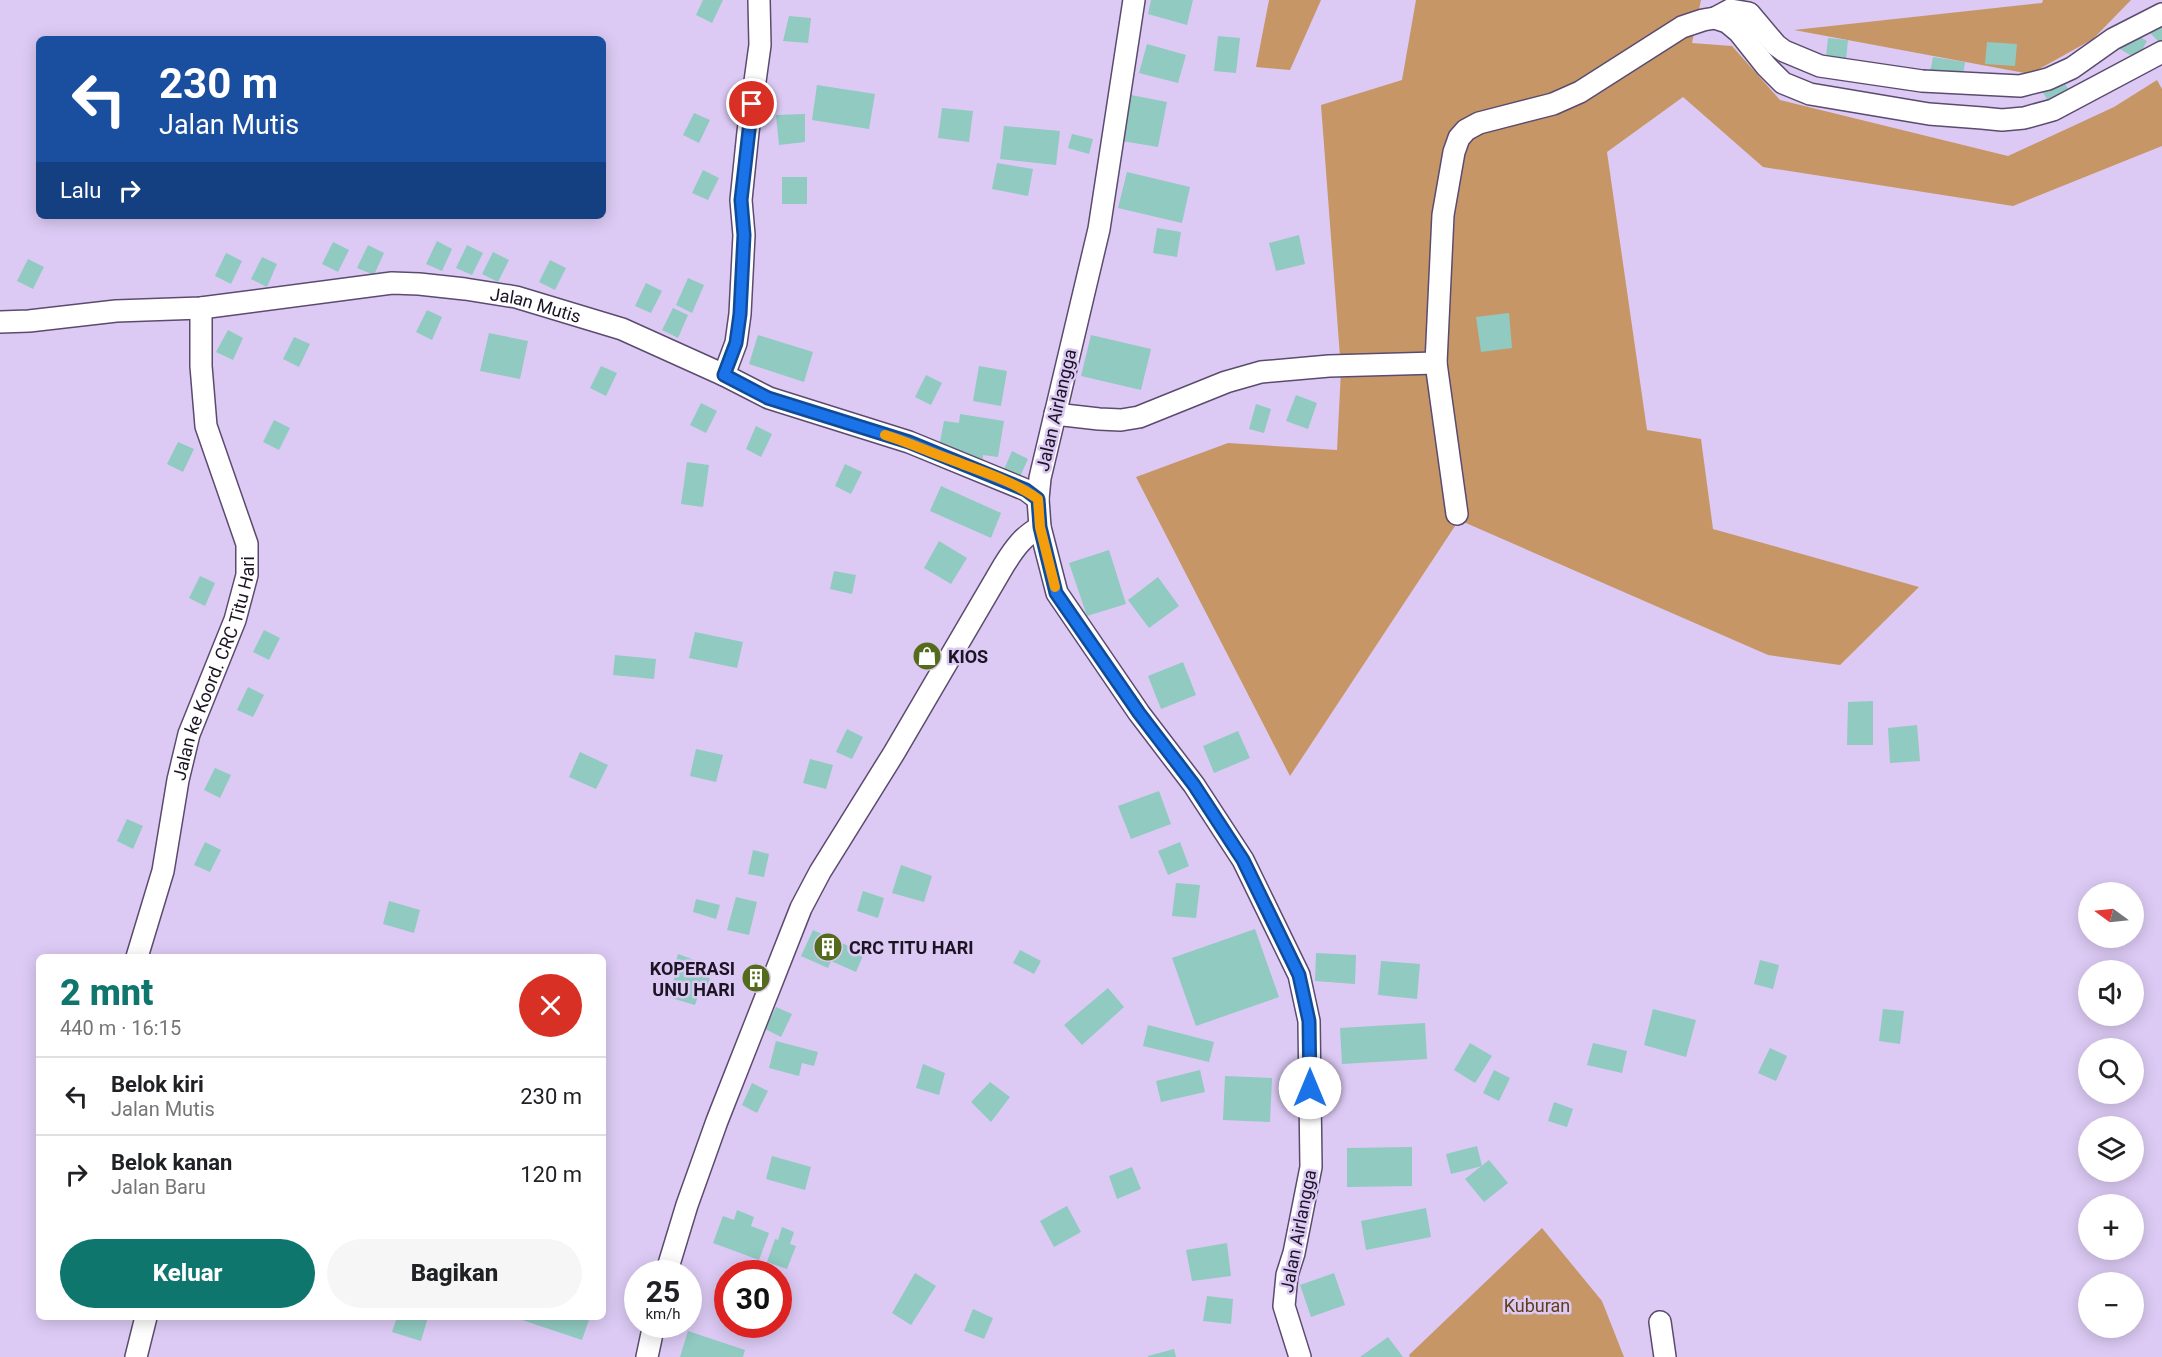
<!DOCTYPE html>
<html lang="id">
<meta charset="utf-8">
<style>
:root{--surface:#fff;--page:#f6f6f6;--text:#202124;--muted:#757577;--line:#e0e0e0;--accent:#0f766e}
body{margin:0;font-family:Roboto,sans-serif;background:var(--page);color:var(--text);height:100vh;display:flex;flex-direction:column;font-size:22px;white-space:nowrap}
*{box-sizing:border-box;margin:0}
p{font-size:20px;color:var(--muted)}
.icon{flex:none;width:33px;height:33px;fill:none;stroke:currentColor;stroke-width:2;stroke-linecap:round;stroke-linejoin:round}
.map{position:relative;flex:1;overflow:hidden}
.panel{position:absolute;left:36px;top:954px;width:570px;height:366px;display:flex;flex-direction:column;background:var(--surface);border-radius:9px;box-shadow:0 3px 15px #0003}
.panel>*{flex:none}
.top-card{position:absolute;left:36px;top:36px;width:570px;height:183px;border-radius:9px;box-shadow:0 3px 15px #0003;background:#1a4fa0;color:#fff;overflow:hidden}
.needle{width:39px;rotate:285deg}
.controls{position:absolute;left:2078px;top:882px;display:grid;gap:12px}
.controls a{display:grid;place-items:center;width:66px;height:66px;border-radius:50%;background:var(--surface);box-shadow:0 3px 15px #0003;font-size:30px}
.speed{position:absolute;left:624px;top:1260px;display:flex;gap:12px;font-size:30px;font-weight:700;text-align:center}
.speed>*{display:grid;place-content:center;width:78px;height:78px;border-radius:50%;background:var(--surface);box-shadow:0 3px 15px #0003;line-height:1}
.speed small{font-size:15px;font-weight:400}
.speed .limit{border:9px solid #d22;background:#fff;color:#111}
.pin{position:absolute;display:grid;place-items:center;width:51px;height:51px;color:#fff;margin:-26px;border:3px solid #fff;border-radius:50%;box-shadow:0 2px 6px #0007}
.me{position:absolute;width:66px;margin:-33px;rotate:0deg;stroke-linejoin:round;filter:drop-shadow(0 0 4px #0008)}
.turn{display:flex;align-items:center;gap:21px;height:126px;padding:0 24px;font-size:27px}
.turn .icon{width:78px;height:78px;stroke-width:2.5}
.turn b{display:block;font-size:42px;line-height:51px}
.then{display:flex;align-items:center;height:57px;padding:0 24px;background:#0003;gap:12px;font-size:22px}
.round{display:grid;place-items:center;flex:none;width:63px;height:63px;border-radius:32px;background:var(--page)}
.headline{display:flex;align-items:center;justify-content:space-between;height:102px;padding:0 24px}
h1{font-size:36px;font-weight:800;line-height:45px;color:var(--accent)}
.cta{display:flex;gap:12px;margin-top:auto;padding:12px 24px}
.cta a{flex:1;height:69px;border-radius:36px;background:var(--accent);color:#fff;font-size:24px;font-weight:800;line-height:69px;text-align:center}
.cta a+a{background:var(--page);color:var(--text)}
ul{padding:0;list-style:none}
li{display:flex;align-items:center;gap:18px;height:78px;padding:0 24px;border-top:2px solid var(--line)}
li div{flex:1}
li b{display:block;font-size:22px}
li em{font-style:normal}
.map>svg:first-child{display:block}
</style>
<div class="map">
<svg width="2162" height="1357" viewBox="0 0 2162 1357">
<rect width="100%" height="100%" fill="#dccaf4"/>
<g fill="#c79667">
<polygon points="1269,0 1321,0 1290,70 1256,67"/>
<polygon points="1416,0 1701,0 1692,43 1732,46 1780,100 2008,156 2114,107 2157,80 2162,89 2162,146 2013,206 1763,167 1683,97 1607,152 1647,430 1701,439 1713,529 1919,587 1840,665 1768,655 1459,520 1290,776 1136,477 1228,443 1337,450 1341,370 1321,105 1402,80"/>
<polygon points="2043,0 2131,0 2093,39 2030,74 1794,30 2042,3"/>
<polygon points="1542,1228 1602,1301 1624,1357 1410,1357 1409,1355"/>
</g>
<g fill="#90cac1">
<polygon points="703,0 723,0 712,23 696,15"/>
<polygon points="1151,0 1193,0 1187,25 1148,14"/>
<polygon points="789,16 811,18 808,43 783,41"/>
<polygon points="2162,19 2162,45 2149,32"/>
<polygon points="2131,32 2147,41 2137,59 2120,49"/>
<polygon points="1218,36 1240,38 1236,73 1214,71"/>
<polygon points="1828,38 1848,40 1845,69 1825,67"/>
<polygon points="1987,42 2017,44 2015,66 1985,64"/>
<polygon points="1147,44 1186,55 1178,83 1139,73"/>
<polygon points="1933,57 1965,62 1962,82 1929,78"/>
<polygon points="2060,76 2072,95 2052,107 2040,88"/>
<polygon points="817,85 875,94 869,129 812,120"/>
<polygon points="1131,95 1167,102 1158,147 1122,141"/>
<polygon points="942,108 973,111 969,142 938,138"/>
<polygon points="694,113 710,120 699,143 683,135"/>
<polygon points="805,114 805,142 779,145 776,115"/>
<polygon points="1004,126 1060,131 1056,165 1000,159"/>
<polygon points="1072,134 1093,139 1089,154 1068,148"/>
<polygon points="997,163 1033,169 1028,196 992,189"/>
<polygon points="703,170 719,178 708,200 692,193"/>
<polygon points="1127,172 1190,187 1182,223 1118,208"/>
<rect x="782" y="177" width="25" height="27"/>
<polygon points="1157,228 1181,232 1177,257 1153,253"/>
<polygon points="1299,235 1305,264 1276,271 1269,243"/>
<polygon points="437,241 452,249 442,271 426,264"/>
<polygon points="333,242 349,250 338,272 322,264"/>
<polygon points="368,245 384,253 374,275 357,268"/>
<polygon points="467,245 483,253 472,275 456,268"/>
<polygon points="493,252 509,260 498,282 482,274"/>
<polygon points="226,253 242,261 231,284 215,276"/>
<polygon points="262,257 277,264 267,287 251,279"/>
<polygon points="28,259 44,267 33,289 17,281"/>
<polygon points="550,260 566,268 555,290 539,282"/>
<polygon points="688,278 704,285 692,313 676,305"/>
<polygon points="646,283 662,291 651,313 635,306"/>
<polygon points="673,308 688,315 678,338 662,330"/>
<polygon points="427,310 442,317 432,340 416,332"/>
<polygon points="1509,313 1512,348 1481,352 1476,317"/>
<polygon points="228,330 243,338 233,360 216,352"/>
<polygon points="489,333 528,341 520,379 480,371"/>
<polygon points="758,335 813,352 804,382 749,364"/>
<polygon points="1091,335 1151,349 1141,390 1081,376"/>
<polygon points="294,337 310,344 299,367 283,359"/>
<polygon points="601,366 617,373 606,396 590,388"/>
<polygon points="979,366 1007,371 1001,406 973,401"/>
<polygon points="926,375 942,383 931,405 915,397"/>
<polygon points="1296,395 1317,403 1308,429 1286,421"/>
<polygon points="701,403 717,411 706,433 690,425"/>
<polygon points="1256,404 1271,409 1264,433 1249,429"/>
<polygon points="960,414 1004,421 998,457 983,455 983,459 966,456 966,452 939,447 944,421 959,423"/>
<polygon points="274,420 290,428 279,450 263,442"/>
<polygon points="756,426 772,434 761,457 746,449"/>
<polygon points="178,442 194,449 183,472 167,464"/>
<polygon points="1012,451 1028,459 1018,481 1002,474"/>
<polygon points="687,462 709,465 703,507 681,504"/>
<polygon points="845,464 862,472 851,494 835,486"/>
<polygon points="941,486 1001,513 991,538 930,511"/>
<polygon points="939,541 967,558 951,584 924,568"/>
<polygon points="1109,550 1126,604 1087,616 1069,563"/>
<polygon points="834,571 856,575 852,594 830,589"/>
<polygon points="200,576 215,583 205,606 189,598"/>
<polygon points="1158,577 1179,606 1149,628 1128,600"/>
<polygon points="264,630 280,638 269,660 253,652"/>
<polygon points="695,632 743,642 737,668 689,658"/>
<polygon points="615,655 656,659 654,679 613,675"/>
<polygon points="1183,662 1196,695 1161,709 1148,676"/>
<polygon points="248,687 264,695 253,717 237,710"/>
<polygon points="1873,701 1873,745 1847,745 1848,702"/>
<polygon points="1917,725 1920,761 1890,763 1888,728"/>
<polygon points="847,729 863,737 852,759 836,752"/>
<polygon points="1238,731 1250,758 1214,773 1203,746"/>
<polygon points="696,749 723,755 716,782 690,776"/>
<polygon points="580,752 608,765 596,789 569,777"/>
<polygon points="810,759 833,765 826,789 803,783"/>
<polygon points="215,768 231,775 220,798 204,790"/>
<polygon points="1159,791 1171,824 1131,839 1118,806"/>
<polygon points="127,819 143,826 133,849 117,841"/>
<polygon points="205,842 221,850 210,872 194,865"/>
<polygon points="1180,842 1189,866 1168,875 1158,851"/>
<polygon points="753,850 769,854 764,877 748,874"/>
<polygon points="901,865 932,876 924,902 892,893"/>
<polygon points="1176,883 1200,885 1196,918 1172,916"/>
<polygon points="863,891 884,898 878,918 857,911"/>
<polygon points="736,897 757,902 749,935 727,930"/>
<polygon points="696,899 720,905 716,919 693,912"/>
<polygon points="389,901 420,910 414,933 383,924"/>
<polygon points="1255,929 1279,997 1196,1026 1172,958"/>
<polygon points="813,930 864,953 856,972 831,961 828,968 801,956"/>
<polygon points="1020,950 1041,961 1034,974 1013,963"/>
<polygon points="1316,953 1356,955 1355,984 1315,981"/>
<polygon points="678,954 708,965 704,976 710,978 705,995 699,993 695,1005 668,997 678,967 675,965"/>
<polygon points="1760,960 1779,965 1773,989 1754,984"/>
<polygon points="1381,961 1420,964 1417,999 1378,995"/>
<polygon points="1108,988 1124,1007 1082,1045 1064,1025"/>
<polygon points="776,1007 792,1014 781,1037 765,1029"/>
<polygon points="1653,1009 1696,1020 1686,1057 1644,1045"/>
<polygon points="1883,1009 1904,1011 1900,1044 1879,1041"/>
<polygon points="1425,1023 1427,1059 1342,1064 1340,1028"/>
<polygon points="1148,1025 1214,1042 1209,1062 1143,1046"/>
<polygon points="776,1041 818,1052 814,1066 802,1063 799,1076 769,1068"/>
<polygon points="1470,1043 1492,1056 1475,1083 1454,1070"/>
<polygon points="1593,1043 1627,1051 1622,1073 1587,1065"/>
<polygon points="1770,1048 1787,1056 1776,1081 1758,1073"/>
<polygon points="923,1064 945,1073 939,1095 916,1088"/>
<polygon points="1200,1070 1205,1092 1161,1102 1156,1081"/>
<polygon points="1494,1070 1510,1078 1499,1101 1483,1093"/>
<polygon points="1225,1076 1272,1078 1270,1122 1223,1120"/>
<polygon points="990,1082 1010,1097 991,1122 971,1102"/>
<polygon points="752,1083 768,1091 757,1113 742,1105"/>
<polygon points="1554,1102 1573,1109 1567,1127 1548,1121"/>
<polygon points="1477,1146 1482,1166 1451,1174 1446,1154"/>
<polygon points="1412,1147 1412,1186 1347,1187 1347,1148"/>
<polygon points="772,1156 811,1167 805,1190 766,1179"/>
<polygon points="1489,1160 1508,1183 1484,1202 1465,1179"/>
<polygon points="1132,1167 1141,1189 1117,1199 1109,1176"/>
<polygon points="1067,1206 1081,1232 1054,1247 1040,1221"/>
<polygon points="1426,1208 1431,1237 1366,1250 1361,1221"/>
<polygon points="737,1210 754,1217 751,1226 769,1233 759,1260 713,1243 723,1216 734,1220"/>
<polygon points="782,1227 794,1232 790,1244 796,1246 787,1269 767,1262 775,1239 778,1240"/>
<polygon points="1227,1243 1231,1276 1192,1281 1186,1250"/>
<polygon points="915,1273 936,1286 911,1325 892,1313"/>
<polygon points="1334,1273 1345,1305 1311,1317 1300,1285"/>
<polygon points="1207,1296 1233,1299 1231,1324 1203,1321"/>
<polygon points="973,1309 993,1318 984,1339 964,1331"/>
<polygon points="397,1317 428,1317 421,1341 392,1332"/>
<polygon points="513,1317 590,1317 582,1340"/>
<polygon points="688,1331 745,1350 743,1357 680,1357"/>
<polygon points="1388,1337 1403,1357 1360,1357"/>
<polygon points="1174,1349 1176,1357 1148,1357 1148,1356"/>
</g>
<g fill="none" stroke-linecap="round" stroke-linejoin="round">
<g stroke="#5b4b6e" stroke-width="24">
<g id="minor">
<polyline points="1134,0 1099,229 1040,478 1038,499 1040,527 1057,593 1139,713 1194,785 1243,860 1299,975 1309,1021 1311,1167 1294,1253 1287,1275 1284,1306 1300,1357"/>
<polyline points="1715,18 1730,10 1749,13 1776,45 1784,51 1820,66 1922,81 2020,86 2048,79 2072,68 2113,39 2162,14"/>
<path id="s1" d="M0 322 29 321 116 311 201 308 392 283 419 284 465 289 516 297 622 329 724 375 769 398 909 442 1026 490 1038 499"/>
<polyline points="724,375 736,343 740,314 744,235 741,200 748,132 760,45 759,0"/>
<polyline points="1055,414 1099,419 1121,420 1139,417 1226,382 1261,372 1329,366 1436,363"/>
<polyline points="1457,514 1436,363 1443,215 1454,152 1459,138 1466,130 1479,123 1553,104 1580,92 1682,27 1703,20 1715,18 1727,22 1739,32 1766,66 1783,83 1810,94 1929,114 1982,118 2002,120 2024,118 2053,110 2162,52"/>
<path id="s2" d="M137 957 163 871 178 780 189 734 235 620 247 575V544L206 426 201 366V308"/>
<path d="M666 1274 687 1205 717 1121 801 908 820 872 894 753 1004 565C1014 549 1023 536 1040 527"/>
<polyline points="1660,1322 1665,1357"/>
<polyline points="136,1357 146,1317"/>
<polyline points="647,1357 654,1324"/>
</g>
</g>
<use href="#minor" stroke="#fff" stroke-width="21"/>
</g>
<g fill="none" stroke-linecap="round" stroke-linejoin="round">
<g stroke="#114b97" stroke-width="15">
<polyline id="route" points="752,104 741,200 744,235 740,314 736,343 724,375 768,398 909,442 1026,490 1038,499 1040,527 1056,593 1139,713 1194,785 1243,860 1299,975 1309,1021 1310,1088"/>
</g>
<use href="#route" stroke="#1a73e8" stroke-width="10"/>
<path stroke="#f59e0b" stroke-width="10" d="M885 435C908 442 929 452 952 460 980 471 1013 481 1038 499L1040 527 1055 587"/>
</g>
<defs>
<g id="shop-disc" transform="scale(1.5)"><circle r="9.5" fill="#536b1a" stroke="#dccaf4"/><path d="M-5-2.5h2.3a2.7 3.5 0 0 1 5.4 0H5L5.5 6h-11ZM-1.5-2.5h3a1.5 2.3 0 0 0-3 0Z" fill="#fff"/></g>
<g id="building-disc" transform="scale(1.5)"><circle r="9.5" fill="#536b1a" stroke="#dccaf4"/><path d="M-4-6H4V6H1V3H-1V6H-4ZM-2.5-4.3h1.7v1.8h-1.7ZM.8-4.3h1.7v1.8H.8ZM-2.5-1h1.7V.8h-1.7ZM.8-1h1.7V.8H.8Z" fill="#fff"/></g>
</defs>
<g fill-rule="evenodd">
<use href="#shop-disc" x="927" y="656"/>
<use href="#building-disc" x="828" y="947"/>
<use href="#building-disc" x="756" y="978"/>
</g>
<g text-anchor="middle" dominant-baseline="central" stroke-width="5" stroke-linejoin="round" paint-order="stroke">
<g font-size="18" fill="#1b1423" stroke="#dccaf4">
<text stroke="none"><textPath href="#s1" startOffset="540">Jalan Mutis</textPath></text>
<text transform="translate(1056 410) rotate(-77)">Jalan Airlangga</text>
<text stroke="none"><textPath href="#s2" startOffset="300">Jalan ke Koord. CRC Titu Hari</textPath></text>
<text transform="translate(1298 1231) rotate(-79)">Jalan Airlangga</text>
</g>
<g font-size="18" font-weight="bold" fill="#1b1423" stroke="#dccaf4" text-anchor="start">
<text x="948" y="656">KIOS</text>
<text x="849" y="947">CRC TITU HARI</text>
<text x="735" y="968" text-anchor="end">KOPERASI<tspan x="735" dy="21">UNU HARI</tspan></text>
</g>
<g font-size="18" fill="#5f3e1c" stroke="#dccaf4">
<text x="1537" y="1305">Kuburan</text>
</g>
</g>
</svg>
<div class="controls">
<a><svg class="needle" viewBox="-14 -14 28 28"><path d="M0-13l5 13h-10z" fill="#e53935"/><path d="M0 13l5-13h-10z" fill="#757577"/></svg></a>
<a><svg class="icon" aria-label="sound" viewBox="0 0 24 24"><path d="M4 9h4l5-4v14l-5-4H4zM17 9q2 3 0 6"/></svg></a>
<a><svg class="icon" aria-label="search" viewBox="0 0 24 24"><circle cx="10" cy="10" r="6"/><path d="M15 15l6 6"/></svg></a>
<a><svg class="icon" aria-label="layers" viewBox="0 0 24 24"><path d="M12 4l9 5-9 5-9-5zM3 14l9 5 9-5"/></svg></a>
<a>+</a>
<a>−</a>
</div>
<div class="speed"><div>25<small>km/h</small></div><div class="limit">30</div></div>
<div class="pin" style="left:752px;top:104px;background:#d93025"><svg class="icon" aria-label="arrive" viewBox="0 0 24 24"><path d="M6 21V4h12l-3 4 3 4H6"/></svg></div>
<svg class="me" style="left:1310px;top:1088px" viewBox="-20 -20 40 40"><circle r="19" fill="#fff"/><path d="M0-13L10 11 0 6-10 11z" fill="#1a73e8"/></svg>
<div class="top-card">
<div class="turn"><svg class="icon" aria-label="left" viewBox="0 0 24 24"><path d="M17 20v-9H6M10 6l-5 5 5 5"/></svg><div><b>230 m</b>Jalan Mutis</div></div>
<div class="then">Lalu<svg class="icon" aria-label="right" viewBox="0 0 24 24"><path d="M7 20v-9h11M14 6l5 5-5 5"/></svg></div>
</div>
<section class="panel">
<div class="headline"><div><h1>2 mnt</h1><p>440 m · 16:15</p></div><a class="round" style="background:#d93025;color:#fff"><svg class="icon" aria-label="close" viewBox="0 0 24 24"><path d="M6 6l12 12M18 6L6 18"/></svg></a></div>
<ul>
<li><svg class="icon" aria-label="left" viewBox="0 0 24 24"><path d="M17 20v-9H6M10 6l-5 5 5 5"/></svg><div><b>Belok kiri</b><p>Jalan Mutis</p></div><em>230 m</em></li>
<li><svg class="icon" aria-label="right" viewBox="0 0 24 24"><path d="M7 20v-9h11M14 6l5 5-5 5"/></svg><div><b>Belok kanan</b><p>Jalan Baru</p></div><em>120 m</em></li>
</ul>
<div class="cta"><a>Keluar</a><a>Bagikan</a></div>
</section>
</div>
